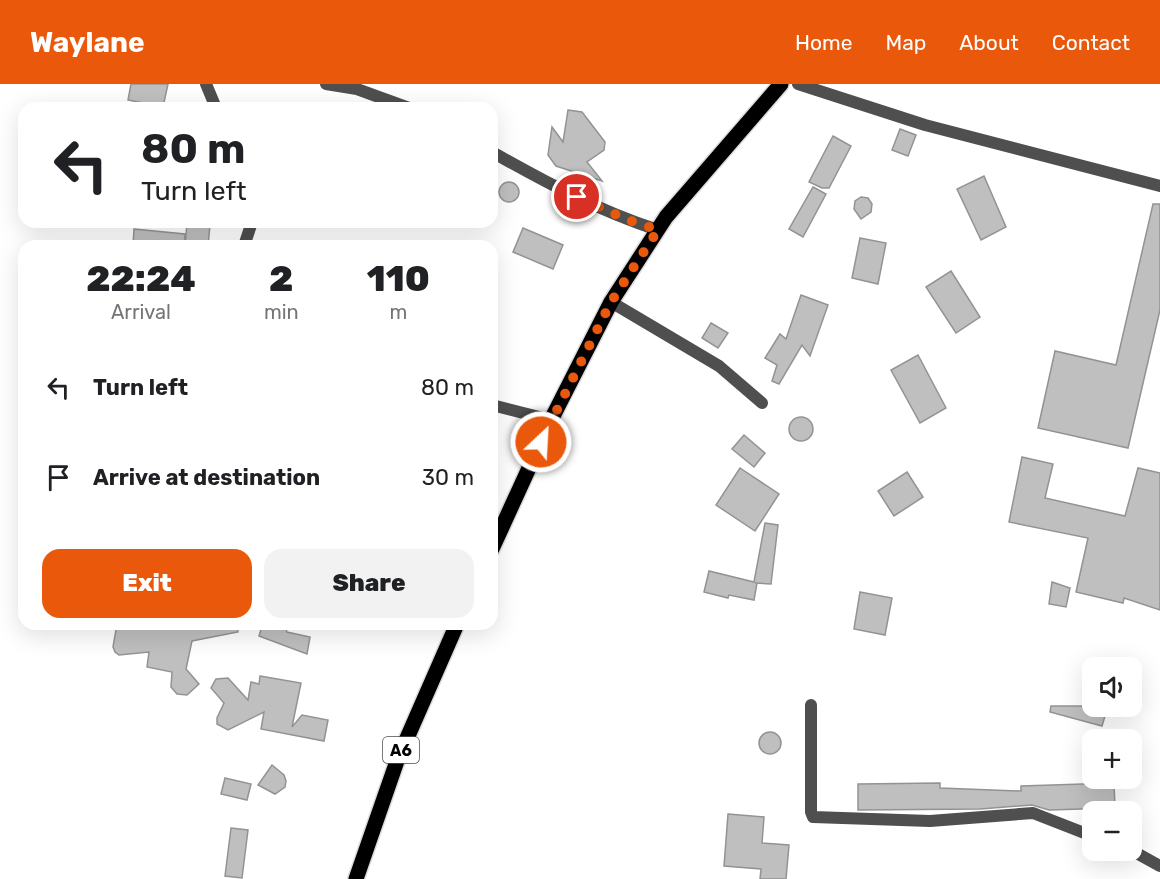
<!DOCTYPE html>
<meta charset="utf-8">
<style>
:root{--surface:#fff;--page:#f2f2f2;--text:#202124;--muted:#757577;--accent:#ea580c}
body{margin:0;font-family:Rubik,sans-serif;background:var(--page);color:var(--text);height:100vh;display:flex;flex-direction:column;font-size:22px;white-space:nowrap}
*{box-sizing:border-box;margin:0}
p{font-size:20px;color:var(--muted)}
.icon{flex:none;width:33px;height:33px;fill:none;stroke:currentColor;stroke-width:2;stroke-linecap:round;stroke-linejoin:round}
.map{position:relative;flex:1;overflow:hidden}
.side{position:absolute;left:18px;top:156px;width:480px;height:390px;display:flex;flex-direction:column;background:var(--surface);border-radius:18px;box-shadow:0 6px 24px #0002}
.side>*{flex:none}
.banner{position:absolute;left:18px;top:18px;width:480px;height:126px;border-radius:18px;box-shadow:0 6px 24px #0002;background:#fff;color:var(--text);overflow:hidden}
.buttons{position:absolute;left:1082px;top:573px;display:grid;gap:12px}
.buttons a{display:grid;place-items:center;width:60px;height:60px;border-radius:12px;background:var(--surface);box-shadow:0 6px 24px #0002;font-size:30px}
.pin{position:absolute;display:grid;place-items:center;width:51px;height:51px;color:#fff;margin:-26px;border:3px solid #fff;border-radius:50%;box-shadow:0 2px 6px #0007}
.me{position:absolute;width:66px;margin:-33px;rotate:25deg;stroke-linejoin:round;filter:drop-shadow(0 0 4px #0008)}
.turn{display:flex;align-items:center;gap:21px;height:126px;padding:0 24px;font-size:27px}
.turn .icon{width:78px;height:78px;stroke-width:2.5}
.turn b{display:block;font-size:42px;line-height:51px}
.eta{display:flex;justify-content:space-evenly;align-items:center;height:102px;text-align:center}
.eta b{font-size:36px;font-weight:800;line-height:42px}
.action{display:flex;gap:12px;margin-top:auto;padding:12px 24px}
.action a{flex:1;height:69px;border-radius:18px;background:var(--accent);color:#fff;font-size:24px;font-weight:800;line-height:69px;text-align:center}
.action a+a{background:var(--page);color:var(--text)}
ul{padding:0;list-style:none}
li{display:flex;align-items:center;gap:18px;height:90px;padding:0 24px}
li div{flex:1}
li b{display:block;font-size:22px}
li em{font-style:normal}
header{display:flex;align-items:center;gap:36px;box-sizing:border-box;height:84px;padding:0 30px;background:var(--accent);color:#fff}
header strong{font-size:28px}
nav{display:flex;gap:33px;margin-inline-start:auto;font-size:21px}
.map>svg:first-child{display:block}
</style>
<header>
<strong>Waylane</strong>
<nav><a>Home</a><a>Map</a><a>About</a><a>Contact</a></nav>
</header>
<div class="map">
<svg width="1160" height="795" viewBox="0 0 1160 795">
<rect width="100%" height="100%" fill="#fff"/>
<g fill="#bfbfbf" stroke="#939393" stroke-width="1.5">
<polygon points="131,0 168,0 163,23 128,16"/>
<polygon points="568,26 582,28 605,58 604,66 587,78 602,97 556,82 548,71 552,43 563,58"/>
<polygon points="900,45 916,51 908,72 892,66"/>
<polygon points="833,52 851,62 829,104 822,104 809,98"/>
<polygon points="984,92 1006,143 981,156 957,105"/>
<circle cx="509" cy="108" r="10"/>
<polygon points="813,103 826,110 803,153 789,145"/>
<polygon points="861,113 868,114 872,120 871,128 861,135 854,125 855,117"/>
<polygon points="1153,120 1160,120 1160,226 1128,364 1038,344 1055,267 1116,281"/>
<polygon points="187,139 210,141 208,162 185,162"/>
<polygon points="523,144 563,161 553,185 513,168"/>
<polygon points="134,145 185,150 184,162 133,162"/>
<polygon points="860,154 886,159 878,200 852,194"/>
<polygon points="951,187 980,233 956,249 926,203"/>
<polygon points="801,211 828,221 810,272 802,261 779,300 772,297 777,281 765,274 780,250 786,255"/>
<polygon points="711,239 728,249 718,264 702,254"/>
<polygon points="918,271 946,324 920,339 891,286"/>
<circle cx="801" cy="345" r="12"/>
<polygon points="744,351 765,369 754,383 732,365"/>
<polygon points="1022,373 1053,380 1045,414 1125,432 1138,384 1160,389 1160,526 1124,514 1123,519 1076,508 1088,454 1009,438"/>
<polygon points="740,384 779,410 755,447 716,421"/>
<polygon points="907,388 923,413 894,432 878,407"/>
<polygon points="765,439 778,441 771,500 755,499 757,499 754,516 729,511 728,514 704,508 709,487 754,498"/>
<polygon points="1052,498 1070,504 1066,523 1049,520"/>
<polygon points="860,508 892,514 885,551 854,545"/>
<polygon points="117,540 237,540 238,548 192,557 186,585 199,600 187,611 177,610 171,603 172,588 147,583 149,568 119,571 115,568 113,563"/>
<polygon points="278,540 285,543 287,548 310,553 307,570 259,552 262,542 271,544"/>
<polygon points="260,592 301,599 292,643 302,631 328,636 324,657 261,645 264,628 228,646 217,640 217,634 224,619 211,604 216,595 228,594 248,616 251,598 259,600"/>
<polygon points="1051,622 1108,622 1102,642 1050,628"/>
<circle cx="770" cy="659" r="11"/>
<polygon points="272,681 284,691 286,697 285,703 275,710 258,701"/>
<polygon points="225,694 251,700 247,716 221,710"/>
<polygon points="940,699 940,704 1021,707 1021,702 1114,699 1115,724 1049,726 1032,721 980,725 858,726 858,700"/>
<polygon points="728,730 764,733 762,759 789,761 786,795 760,795 761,785 724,782"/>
<polygon points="231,744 248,746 242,794 225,792"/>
</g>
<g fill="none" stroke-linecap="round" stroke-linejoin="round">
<g stroke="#dbdbdb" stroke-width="18">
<g id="primary">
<polyline points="492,465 551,336 611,218 666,133 781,0"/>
<polyline points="356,795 397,677 457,540"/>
</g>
</g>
<g stroke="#4f4f4f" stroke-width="12">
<polyline points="206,0 216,24"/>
<polyline points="326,0 357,5 409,24"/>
<polyline points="798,0 925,41 1160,102"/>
<path d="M492 68C545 98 599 127 658 146"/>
<polyline points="244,162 252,138"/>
<polyline points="611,218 719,282 762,319"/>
<polyline points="492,321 551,336"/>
<polyline points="811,621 811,728 813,733 930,737 1033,729 1092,752"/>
<polyline points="1131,766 1160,782"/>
</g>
<use href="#primary" stroke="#000" stroke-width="15"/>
</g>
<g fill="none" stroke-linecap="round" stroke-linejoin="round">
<polyline stroke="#ea580c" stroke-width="10" stroke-dasharray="0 18" points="541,358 611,218 658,146 628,136 577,113"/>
</g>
<g text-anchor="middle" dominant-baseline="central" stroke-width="5" stroke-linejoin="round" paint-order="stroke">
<rect fill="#fff" stroke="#4c4c4c" stroke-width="1.5" x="383" y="653" width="36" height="26" rx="4.5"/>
<g font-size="16" font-weight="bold" fill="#000">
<text x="401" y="666">A6</text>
</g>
</g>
</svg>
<div class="buttons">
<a><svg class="icon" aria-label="sound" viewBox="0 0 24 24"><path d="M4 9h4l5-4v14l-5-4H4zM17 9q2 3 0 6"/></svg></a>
<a>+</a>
<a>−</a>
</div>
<div class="pin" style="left:577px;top:113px;background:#d93025"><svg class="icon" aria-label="arrive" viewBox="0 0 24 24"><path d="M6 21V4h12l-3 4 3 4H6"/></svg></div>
<svg class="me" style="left:541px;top:358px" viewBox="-20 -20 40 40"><circle r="17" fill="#ea580c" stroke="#fff" stroke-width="3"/><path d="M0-11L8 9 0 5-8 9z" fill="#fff"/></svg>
<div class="banner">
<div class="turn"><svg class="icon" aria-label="left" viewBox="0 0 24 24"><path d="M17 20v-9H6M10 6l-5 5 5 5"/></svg><div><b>80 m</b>Turn left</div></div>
</div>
<section class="side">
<div class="eta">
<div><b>22:24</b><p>Arrival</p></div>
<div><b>2</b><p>min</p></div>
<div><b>110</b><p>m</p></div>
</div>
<ul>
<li><svg class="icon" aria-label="left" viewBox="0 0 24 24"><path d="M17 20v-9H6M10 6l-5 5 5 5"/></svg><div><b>Turn left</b></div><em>80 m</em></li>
<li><svg class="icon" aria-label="arrive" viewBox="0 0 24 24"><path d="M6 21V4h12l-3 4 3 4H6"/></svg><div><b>Arrive at destination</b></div><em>30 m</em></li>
</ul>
<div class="action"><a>Exit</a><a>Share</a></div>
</section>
</div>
